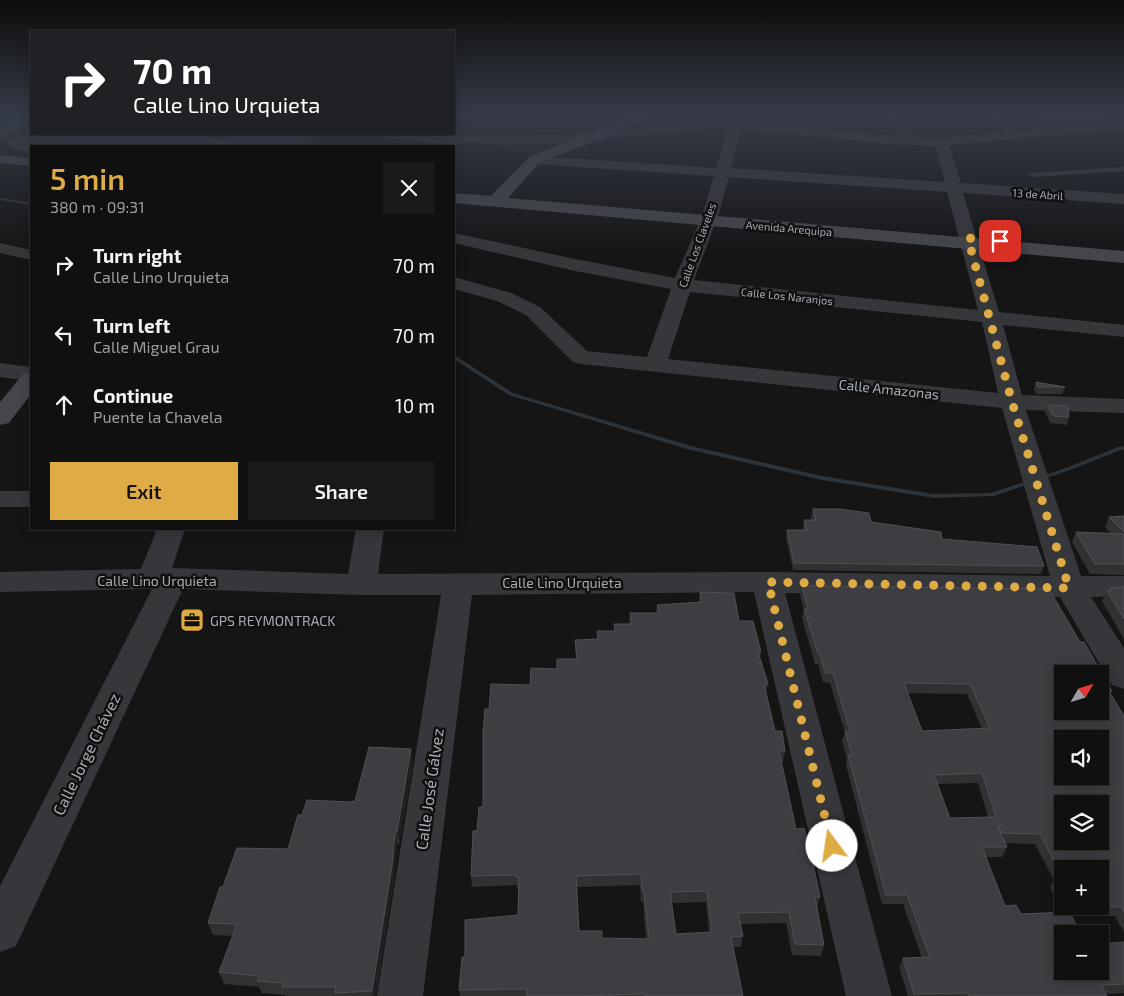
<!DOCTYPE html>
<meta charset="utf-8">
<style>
:root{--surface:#101010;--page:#191919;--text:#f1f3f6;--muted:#9c9d9f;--line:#303030;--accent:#dfab44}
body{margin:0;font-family:"Exo 2",sans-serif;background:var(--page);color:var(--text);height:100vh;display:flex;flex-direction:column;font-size:19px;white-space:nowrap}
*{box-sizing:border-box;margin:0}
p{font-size:16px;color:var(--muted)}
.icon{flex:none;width:28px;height:28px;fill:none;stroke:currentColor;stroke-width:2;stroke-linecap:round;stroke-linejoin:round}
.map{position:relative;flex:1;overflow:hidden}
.drawer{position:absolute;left:30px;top:145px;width:425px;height:385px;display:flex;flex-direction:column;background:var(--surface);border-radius:0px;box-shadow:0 2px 12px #0003,0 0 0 1px var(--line)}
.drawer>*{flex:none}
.guide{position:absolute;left:30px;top:30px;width:425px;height:105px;border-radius:0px;box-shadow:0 2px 12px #0003,0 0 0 1px var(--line);background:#202124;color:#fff;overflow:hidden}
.needle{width:32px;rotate:51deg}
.buttons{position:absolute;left:1054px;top:665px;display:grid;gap:10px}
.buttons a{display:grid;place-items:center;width:55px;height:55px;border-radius:0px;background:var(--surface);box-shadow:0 2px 12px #0003,0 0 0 1px var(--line);font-size:25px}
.pin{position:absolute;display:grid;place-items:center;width:42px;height:42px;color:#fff;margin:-21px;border-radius:10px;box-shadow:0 2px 8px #0006}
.me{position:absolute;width:55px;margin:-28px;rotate:346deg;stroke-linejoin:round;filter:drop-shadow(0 0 4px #0008)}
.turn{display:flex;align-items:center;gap:18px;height:105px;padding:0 20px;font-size:22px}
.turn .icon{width:65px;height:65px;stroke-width:2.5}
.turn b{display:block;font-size:35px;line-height:42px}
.round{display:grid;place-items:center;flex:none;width:52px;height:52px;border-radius:0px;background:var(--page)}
.summary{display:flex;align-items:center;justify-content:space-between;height:85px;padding:0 20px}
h1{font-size:30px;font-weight:600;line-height:38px;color:var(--accent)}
.primary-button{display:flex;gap:10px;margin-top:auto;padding:10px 20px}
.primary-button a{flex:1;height:58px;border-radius:0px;background:var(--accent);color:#111;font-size:20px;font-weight:600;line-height:58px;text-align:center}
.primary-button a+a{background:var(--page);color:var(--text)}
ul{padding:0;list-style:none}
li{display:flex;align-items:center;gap:15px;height:70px;padding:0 20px}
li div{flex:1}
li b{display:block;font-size:19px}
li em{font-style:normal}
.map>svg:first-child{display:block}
</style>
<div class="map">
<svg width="1124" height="996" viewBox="0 0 1124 996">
<rect width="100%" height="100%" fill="#151516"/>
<polygon fill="#1b211c" points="565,141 531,153 477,143 480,142"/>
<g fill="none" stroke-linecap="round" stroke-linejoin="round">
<g fill="#2c3339" fill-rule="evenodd">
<polygon points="0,198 31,203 31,205 0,200"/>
<polygon points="454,355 513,393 691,446 822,476 934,494 991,493 1066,468 1118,447 1124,446 1124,450 1121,450 1070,470 994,496 934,498 822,480 687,449 509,395 454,359"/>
</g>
<polygon fill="#36373b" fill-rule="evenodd" points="1124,167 1124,171 1032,177 1028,175 1032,173"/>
<g fill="#36373b" fill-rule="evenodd">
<path d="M883 115H896L916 137 941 138 1004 132 986 115H999L1018 131 1124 121V129L949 145 961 183 1124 194V204L963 193 999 312 1124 325V337L1003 325 1022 395 1124 399V413L1026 410 1081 576H1124V596L1091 597 1124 648V689L1112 685 1060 597 785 593 892 996H846L754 592 472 595 423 996H377L441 595H361L183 589 16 946 0 952V886L152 589 0 592V572L141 569 157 529H185L172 568 348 574 356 529H384L378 574 767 572 1050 576 1002 408 581 364 573 362 526 315 497 301 454 289V277L511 293 540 307 587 351 647 357 671 289 575 271 454 243V233L575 259 675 278 702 216 714 176 534 164 529 163 527 160 529 157 534 156 716 168 728 129 713 128 561 143H459L453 145 387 138 380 134 561 135 713 120H736L901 137ZM741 130C806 133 870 145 935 146L945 182 731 168ZM729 177 947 192 978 310 694 280 718 216ZM690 292 982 322 998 393 668 359Z"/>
<polygon points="31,132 31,134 45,134 43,137 27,143 33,146 31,155 10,146 8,143 10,140"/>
<polygon points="0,243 31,250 31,260 0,253"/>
<polygon points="0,363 31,367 31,381 0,377"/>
<rect x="0" y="491" width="31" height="16"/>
</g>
<g fill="#44464b" fill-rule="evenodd">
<polygon points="631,115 647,115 646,118 600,139 539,163 508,198 1124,251 1124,263 454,203 454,193 491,196 529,157"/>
<polygon points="0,155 31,158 31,166 0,163"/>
<polygon points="31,372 31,394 9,423 0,425 0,402 23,374"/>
</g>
</g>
<g fill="#313134" fill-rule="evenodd">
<polygon points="31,115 31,131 9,138 7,141 0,140 0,124 30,116"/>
<polygon points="1019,115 1124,115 1124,120 1124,119 1073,124 1070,122 1047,122 1035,115"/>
<polygon points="36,134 224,134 214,139 224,140 324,134 305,146 54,146 55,146 32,144 30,136"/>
<polygon points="1036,382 1065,387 1062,394 1036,394 1034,389"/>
<polygon points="1047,405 1069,417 1067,425 1050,423 1045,412"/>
<polygon points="813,509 871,522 1044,566 1041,574 793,570 786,537 787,530 803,530 803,528 804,520 812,520 811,517"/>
<polygon points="1124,516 1124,575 1090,574 1072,542 1076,532 1110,533 1105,527 1109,517"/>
<path d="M802 586 1080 642 1112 691 1110 694 1124 716V932L1115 916H1072L1062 971 1124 942V993L1106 994 1107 996H908L899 967 903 958H922L903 904H882L846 765 847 759 842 741 845 733 830 683 823 682 818 664H815L802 618 804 610 800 595ZM907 693 967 694 982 729 922 731ZM978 783 988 817 950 818 938 784ZM1004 843 1035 844 1054 880 1050 887 1062 912 1021 914 1005 906 985 857H1002L1007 847ZM1062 869 1100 906H1062Z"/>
<polygon points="1124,587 1124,639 1102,601 1109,588"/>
<path d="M700 592 739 621 761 652 760 657 768 684 766 693 775 731 785 751 783 762H781L796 829 820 897 817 907 824 945 821 956 792 955 786 923 740 924 743 936 741 947H733L743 996H460L459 990 465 957 518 915 519 889H517V885L472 887 471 876 477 831 483 807 489 709 557 669V659H576L575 640 597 639V631H614V624H629L630 613H656L657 605 699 602ZM640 885 641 902H643L646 939 602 938 579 931 577 887ZM706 902 709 933 676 934 672 903Z"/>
<polygon points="413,762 399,844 397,844 394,879 376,996 285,996 285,995 262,993 259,987 224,984 219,972 233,936 213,935 208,923 223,887 288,849 302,815 355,801"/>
</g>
<g fill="#202022">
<polygon points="0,115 22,115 0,121"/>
<polygon points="1124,115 1124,119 1073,124 1075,119"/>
<polygon points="30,123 31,131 9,138 7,141 5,134 7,131"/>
<polygon points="209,134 224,134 210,141 206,139"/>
<polygon points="312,134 324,134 305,146 293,146"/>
<polygon points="411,749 413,762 399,844 397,832"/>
<polygon points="395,832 397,844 394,879 376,996 373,996 372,991"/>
</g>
<g fill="#3e3e42" stroke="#4e5054" fill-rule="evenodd">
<polygon points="30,115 31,115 31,124 30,123 7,131 5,134 0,133 0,124 30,116"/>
<polygon points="1043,115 1124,115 1075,119 1071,117 1048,117"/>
<polygon points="36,134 209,134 206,139 224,140 234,134 312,134 293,146 54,146 66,140 30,136"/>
<polygon points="1036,382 1065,387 1038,387"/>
<polygon points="1047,405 1068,406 1069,417 1053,416"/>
<polygon points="813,509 839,509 869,513 871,522 941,532 942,539 1037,547 1044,566 794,563 787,530 807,530 804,520 816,520"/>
<polygon points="1124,516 1124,532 1109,517"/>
<polygon points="1076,532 1124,534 1124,564 1095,564"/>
<path d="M802 586 1049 589 1080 642H1084L1112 691H1109L1124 716V912L1121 907H1070V906H1100V869H1062V893L1055 878H1062L1040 834 1001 833 982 773 934 775 950 818 993 817 1007 847H982L1005 906 1016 905 1021 914 1070 912 1080 934H1062V971H1100V944L1124 942V984L1101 985 1107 996H987L986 995 969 996 968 993 914 994 903 958 930 957 907 895H886L848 755H852L845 732H850L833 673H825L820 654H818L804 609H808ZM1062 674H1100V711H1062ZM904 683 970 684 990 728 922 731ZM1062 739H1100V776H1062ZM1062 804H1100V841H1062Z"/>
<polygon points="1124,587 1124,619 1107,591 1111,591 1109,588"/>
<path d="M700 592 734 593 739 621H753L761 652H758L768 684H764L775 731H782L785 751H779L796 829 804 828 812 859 820 897H815L824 945 795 944 789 912 738 913 743 936 731 937 743 996H645V994L574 996H527V989L459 990 462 957H465V920L518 915 519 878H517V875L471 876 473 831H477L479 807H483V732L485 709H489L491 684 530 685 531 668 557 669V659H577L575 640 598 639 597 631H615L614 624H632L630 613H659L657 605 701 602ZM641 874 642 891H644L649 939 602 938V931H579L576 876ZM707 891 712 932 676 934 670 892Z"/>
<polygon points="369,747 411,749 397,832 395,832 392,866 372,991 335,993 336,987 282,987 283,983 257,981 259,976 219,972 237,924 208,923 220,887 223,887 237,848 288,849 298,815 302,815 307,800 350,802 355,801"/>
</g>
<linearGradient id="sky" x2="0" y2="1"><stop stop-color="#0c0c0c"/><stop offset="0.45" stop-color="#353b47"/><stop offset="1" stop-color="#353b47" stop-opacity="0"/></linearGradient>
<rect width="1124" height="254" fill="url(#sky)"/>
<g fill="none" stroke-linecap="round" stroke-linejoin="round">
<polyline stroke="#dfab44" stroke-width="9" stroke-dasharray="0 16.2" points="832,846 768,582 1069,588 1012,402 968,238 1000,241"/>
</g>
<defs>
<g id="office-square" transform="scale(1.25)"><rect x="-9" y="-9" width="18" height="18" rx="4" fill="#dfab44" stroke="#101011"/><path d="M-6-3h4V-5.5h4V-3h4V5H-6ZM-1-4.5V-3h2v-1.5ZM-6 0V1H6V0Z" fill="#111"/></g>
</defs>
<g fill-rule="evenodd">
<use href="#office-square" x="192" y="620"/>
</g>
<g text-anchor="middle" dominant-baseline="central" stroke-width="5" stroke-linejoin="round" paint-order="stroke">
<g font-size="11" fill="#a8acb5" stroke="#101011">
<text transform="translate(1038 194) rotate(4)">13 de Abril</text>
<text transform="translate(789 228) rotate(5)">Avenida Arequipa</text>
<text transform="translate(697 245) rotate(-70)">Calle Los Claveles</text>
<text transform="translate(787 296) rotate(6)">Calle Los Naranjos</text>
</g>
<g font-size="14" fill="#a8acb5" stroke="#101011">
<text transform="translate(889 389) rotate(6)">Calle Amazonas</text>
<text x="157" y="580">Calle Lino Urquieta</text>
<text x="562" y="582">Calle Lino Urquieta</text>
</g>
<g font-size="14" fill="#a8acb5" stroke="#101011" text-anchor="start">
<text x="210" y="620">GPS REYMONTRACK</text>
</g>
<g font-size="16" fill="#a8acb5" stroke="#101011">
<text transform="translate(86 754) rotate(-64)">Calle Jorge Chávez</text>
<text transform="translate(429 789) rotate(-82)">Calle José Gálvez</text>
</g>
</g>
</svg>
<div class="buttons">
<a><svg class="needle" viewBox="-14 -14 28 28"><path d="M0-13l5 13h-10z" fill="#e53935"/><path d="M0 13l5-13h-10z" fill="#9c9d9f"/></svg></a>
<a><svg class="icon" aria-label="sound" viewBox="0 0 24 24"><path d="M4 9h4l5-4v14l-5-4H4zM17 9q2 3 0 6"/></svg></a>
<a><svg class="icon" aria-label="layers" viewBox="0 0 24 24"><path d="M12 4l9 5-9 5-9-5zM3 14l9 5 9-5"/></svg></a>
<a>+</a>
<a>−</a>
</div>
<div class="pin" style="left:1000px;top:241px;background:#d93025"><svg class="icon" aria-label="arrive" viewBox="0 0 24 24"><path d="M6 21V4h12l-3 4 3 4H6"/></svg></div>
<svg class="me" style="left:832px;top:846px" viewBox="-20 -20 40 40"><circle r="19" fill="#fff"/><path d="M0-13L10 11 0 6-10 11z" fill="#dfab44"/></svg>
<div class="guide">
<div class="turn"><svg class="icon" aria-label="right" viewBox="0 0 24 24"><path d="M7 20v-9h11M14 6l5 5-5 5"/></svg><div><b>70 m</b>Calle Lino Urquieta</div></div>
</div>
<section class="drawer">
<div class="summary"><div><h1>5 min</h1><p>380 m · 09:31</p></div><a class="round"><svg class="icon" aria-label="close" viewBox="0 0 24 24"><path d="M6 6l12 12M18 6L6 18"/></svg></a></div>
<ul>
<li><svg class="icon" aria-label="right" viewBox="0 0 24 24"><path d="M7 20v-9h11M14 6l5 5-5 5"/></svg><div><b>Turn right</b><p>Calle Lino Urquieta</p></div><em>70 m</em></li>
<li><svg class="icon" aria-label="left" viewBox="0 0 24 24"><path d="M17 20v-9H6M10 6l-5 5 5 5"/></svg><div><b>Turn left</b><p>Calle Miguel Grau</p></div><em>70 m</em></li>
<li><svg class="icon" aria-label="ahead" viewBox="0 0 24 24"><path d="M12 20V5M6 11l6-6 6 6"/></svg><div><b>Continue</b><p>Puente la Chavela</p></div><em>10 m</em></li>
</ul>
<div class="primary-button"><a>Exit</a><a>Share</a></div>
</section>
</div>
